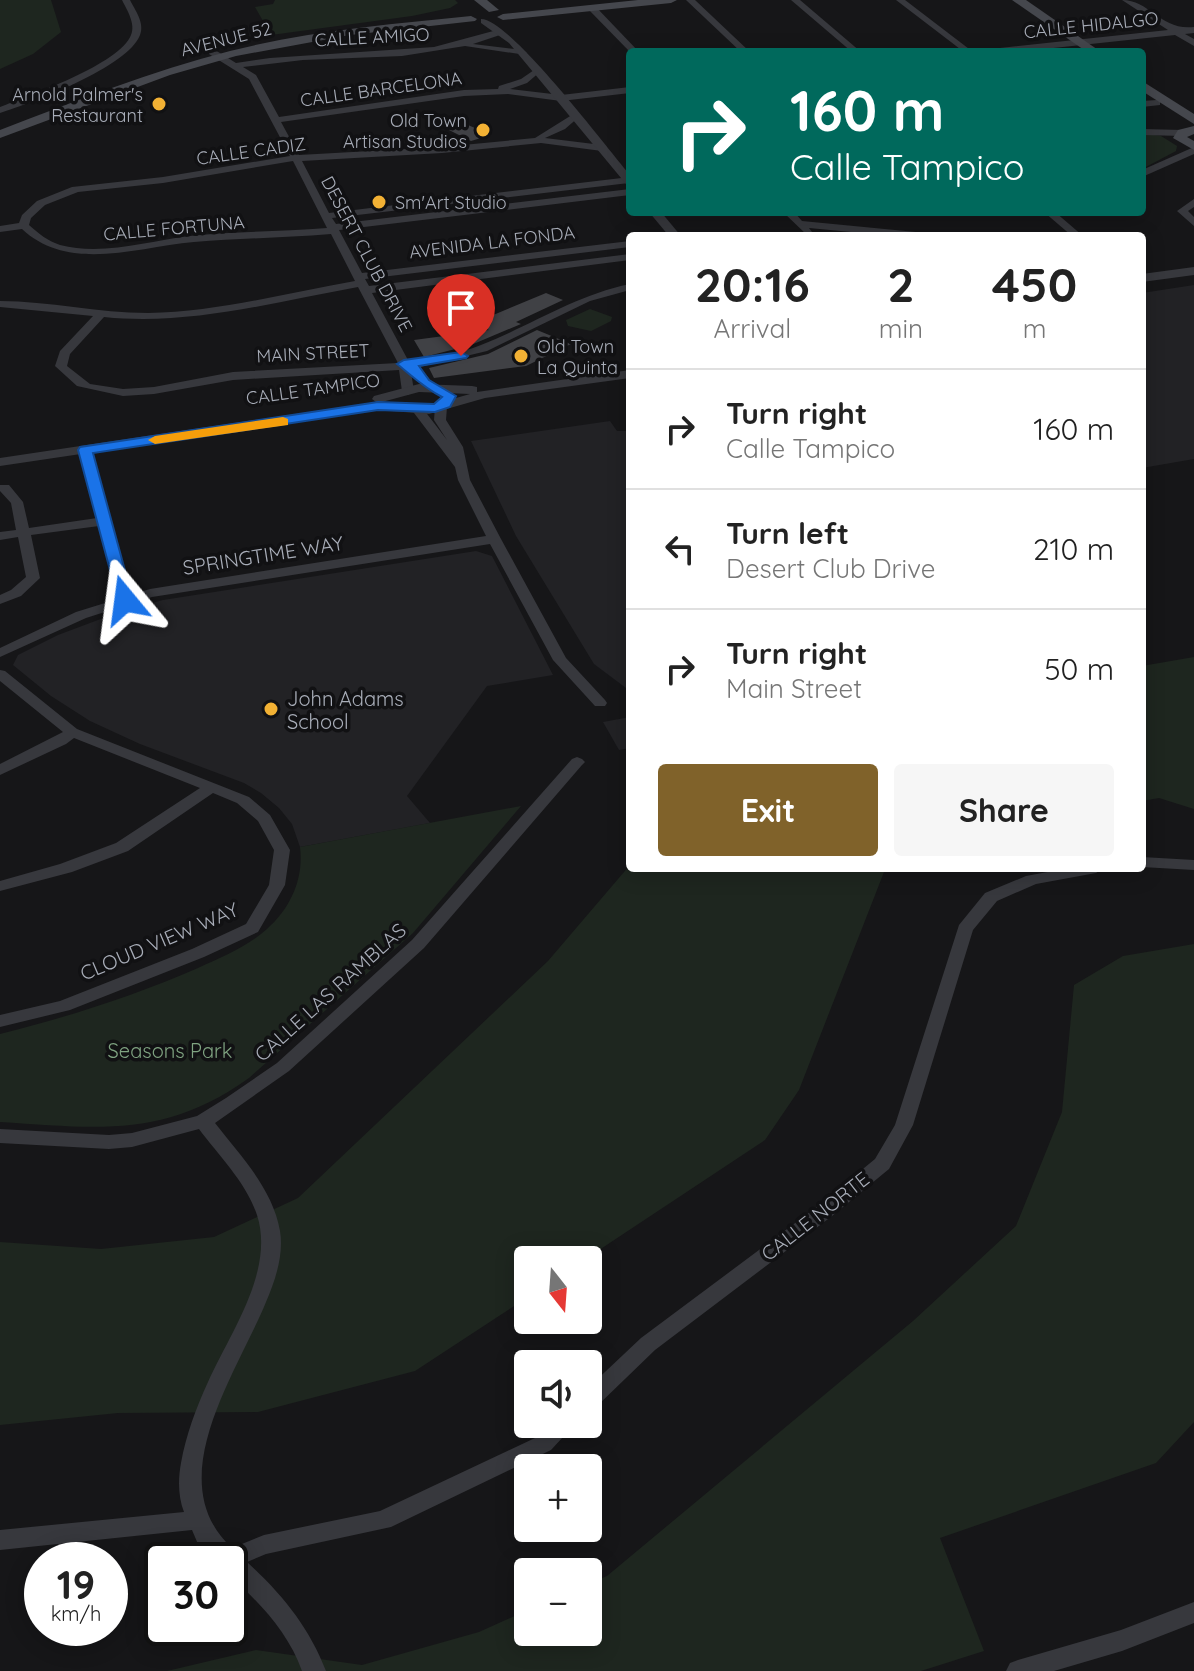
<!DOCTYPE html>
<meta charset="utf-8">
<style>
:root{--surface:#fff;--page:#f6f6f6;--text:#222;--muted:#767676;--line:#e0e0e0;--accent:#80622a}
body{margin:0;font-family:Quicksand,sans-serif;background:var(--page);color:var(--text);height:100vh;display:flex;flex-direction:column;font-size:30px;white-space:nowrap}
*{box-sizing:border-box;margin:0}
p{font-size:26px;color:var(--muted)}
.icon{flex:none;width:44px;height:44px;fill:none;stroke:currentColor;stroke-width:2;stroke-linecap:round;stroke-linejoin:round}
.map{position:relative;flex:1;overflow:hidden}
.panel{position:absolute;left:626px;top:232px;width:520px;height:640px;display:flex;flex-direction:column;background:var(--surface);border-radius:8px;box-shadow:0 4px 20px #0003}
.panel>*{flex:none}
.banner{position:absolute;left:626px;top:48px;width:520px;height:168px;border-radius:8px;box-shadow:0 4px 20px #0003;background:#00695c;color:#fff;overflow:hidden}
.needle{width:52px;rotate:163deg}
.buttons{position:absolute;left:514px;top:1246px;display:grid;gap:16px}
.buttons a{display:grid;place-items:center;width:88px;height:88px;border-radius:8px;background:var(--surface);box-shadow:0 4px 20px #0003;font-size:40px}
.speed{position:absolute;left:24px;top:1542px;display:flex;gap:16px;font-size:40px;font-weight:700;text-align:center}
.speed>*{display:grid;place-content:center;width:104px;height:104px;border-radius:50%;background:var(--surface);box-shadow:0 4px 20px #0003;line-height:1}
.speed small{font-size:20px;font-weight:400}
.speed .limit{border:4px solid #111;border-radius:12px;background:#fff;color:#111}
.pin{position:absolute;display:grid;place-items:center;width:68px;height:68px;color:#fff;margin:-82px -34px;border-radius:50% 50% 50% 0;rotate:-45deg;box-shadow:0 0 8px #0007}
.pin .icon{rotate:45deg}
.me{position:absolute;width:88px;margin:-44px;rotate:344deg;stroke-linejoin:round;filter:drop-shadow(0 0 6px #0008)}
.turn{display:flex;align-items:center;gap:28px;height:168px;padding:0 32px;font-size:36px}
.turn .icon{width:104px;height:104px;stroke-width:2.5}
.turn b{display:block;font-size:56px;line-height:68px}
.eta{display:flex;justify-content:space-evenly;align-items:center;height:136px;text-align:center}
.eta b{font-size:48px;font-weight:800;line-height:56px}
.cta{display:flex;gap:16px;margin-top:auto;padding:16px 32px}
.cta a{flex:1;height:92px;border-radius:8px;background:var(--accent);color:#fff;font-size:32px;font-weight:800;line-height:92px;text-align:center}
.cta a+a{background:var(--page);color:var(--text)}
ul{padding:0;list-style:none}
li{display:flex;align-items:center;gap:24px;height:120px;padding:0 32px;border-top:2px solid var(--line)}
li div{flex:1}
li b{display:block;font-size:30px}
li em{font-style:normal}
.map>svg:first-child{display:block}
</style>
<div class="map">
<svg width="1194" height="1671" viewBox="0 0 1194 1671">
<rect width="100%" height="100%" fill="#161618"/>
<g fill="#222225">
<polygon points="1194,285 1194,459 1142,468 1142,293"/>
<polygon points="610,421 617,431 630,431 630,691 594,664 516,536 471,441"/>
<polygon points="476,551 492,556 553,675 487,686 407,796 430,823 300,847 292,824 279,808 261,793 244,783 140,744 90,721 51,696 13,665 18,655 58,635 122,611 163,600"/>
<polygon points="630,717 630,748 619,750 603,722"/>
</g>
<g fill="#1e261f">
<polygon points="0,0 51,0 61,32 33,54 0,69"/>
<polygon points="275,0 455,0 458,3 450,8 412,16 271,35 255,7 273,4"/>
<polygon points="1142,133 1161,136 1177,146 1176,151 1142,169"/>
<polygon points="590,309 612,317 611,321 591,331 568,326 566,320"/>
<polygon points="1194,657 1194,809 1159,798 1142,801 1142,666"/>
<path d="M521 806 413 933 249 1078C164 1139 98 1128 0 1122V1034C68 1017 134 996 198 968 222 957 247 947 267 929 291 908 304 878 300 847Z"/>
<polygon points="630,865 630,868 888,868 884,872 799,1090 765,1140 584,1260 528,1260 528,1297 415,1371 258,1412 118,1413 0,1425 0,1242 101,1249 214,1237 298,1198 548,961"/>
<polygon points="1194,944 1194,1422 1156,1463 940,1538 984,1651 921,1671 167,1671 256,1650 362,1665 479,1632 528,1610 528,1632 588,1632 588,1584 607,1576 913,1321 1016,1226 1062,1112 1074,985 1123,956"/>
</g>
<g fill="#404145">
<polygon points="468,125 491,135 471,141 449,130"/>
<polygon points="463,284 467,284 477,300 456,303 445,287 461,288"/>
<polygon points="546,293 563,300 516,322 521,324 471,345 424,357 414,340 489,330 474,323"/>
<polygon points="537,330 571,344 526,366 434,378 429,368 488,354"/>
</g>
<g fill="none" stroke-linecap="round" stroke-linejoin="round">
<g fill="#37383d" fill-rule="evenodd">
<path d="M122 0H130C135 10 145 23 140 35 128 67 32 103 0 113V107C29 96 120 64 131 35 136 24 127 10 122 0Z"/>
<polygon points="686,0 695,0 750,52 741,52"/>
<polygon points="791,0 800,0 861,52 852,52"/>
<polygon points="896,0 905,0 973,52 964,52"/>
<path d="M1122 0C1150 0 1161 31 1194 27V33L1185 34 1194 39V46L1175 35 1015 52H987L991 49 1168 30Z"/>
<polygon points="589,6 595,6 639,52 630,52 589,10"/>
<path d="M497 30 500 31V35L473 44 523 50 527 53 526 55 465 46 402 56 303 60 243 67 256 75 279 117 464 90 498 89 499 86 521 79 537 68 541 71 527 83 510 89 561 95 630 87V93L561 101 508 94 464 96 281 122 299 155 442 147 535 138 575 113 580 116 565 129 545 138 602 145 607 148 602 151 541 143 442 153 302 161 329 213 630 177 629 183 332 218 336 224 630 189V195L339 230 362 273 630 241V247L365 279 369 286 630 254V260L372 293 409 362C433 359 458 354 481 345 532 325 576 295 630 284V290L590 301 487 351 420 367 437 388 431 392 427 391 411 372 414 391 408 395 402 391 399 370 233 380 154 394 123 396 77 386 55 366 60 351 93 316 0 307V301C49 301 98 313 148 313 218 312 286 293 355 281L331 234C285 238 240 238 194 242 137 247 69 273 22 229L0 232V226L19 223 22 215 37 201 72 187 163 177 290 156 249 79 209 54V50H215L236 63 270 58 434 47ZM293 161 327 228C282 232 236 231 190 236 149 241 102 256 60 245 48 241 39 234 29 225L31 218 45 205 78 192 163 183ZM358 287 398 363 233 372 154 387 123 389 90 384 67 366 70 354 104 317C190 326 274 302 358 287Z"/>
<polygon points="1157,100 1160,101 1160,105 1142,107 1142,101"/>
<polygon points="1142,129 1183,130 1188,133 1183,136 1142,135"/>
<polygon points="1194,147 1194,154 1142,177 1142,170"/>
<polygon points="1194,199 1194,207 1188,211 1194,217 1194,226 1177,211"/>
<polygon points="783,212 794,212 802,221 926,233 931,236 893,236 809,228 812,232 807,235"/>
<polygon points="1044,212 1055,212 1083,236 1072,236"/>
<polygon points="441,403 447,407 446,420 463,447 470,480 501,539 566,658 605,700 607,703 605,706 595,706 553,660 490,544 152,597 86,618 0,657 0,648 76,612 118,599 99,526 31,535 40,578 21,596 0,604 0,595 11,590 26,577 18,537 0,540 0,532 16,530 11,503 0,491 0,485 9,485 23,502 29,528 97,518 79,450 81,447 89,447 130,595 150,589 486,536 458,480 455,467 411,409 417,405 421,406 447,440 434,420 435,407"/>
<polygon points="0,670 5,671 77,729 249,797 270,815 290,850 285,885 258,932 204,957 70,1010 0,1027 0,1015 60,1001 192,949 246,924 269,885 274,850 258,821 237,803 213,793 128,851 72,872 0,891 0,881 60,864 116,843 200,788 74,738 66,744 0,775 0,764 63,732 0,681"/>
<path d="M577 757 582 759 585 762 582 765 424 948 289 1071 215 1123C240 1155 273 1189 280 1231 284 1255 275 1281 266 1302 237 1373 159 1481 232 1548L264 1535 380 1511 535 1438 550 1424H575L551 1450 391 1527 266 1554 247 1562C282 1594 309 1627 326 1671H302C288 1632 260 1603 230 1576V1560H213L198 1544 192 1530 0 1550V1530L184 1512C178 1497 178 1479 181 1463 186 1435 196 1408 208 1382 230 1333 275 1271 257 1215 246 1182 219 1156 199 1129L132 1147 109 1149 0 1143V1129L109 1135 132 1133 197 1116 226 1098 277 1063 412 940 572 759Z"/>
<polygon points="1142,857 1194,860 1194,870 1142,867"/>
<polygon points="1069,868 1104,868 1096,873 1036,884 997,901 973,930 913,1125 889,1169 832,1216 655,1350 596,1407 588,1410 588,1388 641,1338 818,1206 875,1159 895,1125 959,925 985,893 1026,876"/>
<polygon points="1194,1602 1194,1623 1122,1651 1054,1671 1006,1671 1010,1663 1018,1660 1121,1630"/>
</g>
<g fill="#37383d" fill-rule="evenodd">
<path d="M481 19C509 18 607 148 630 175V185L626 184 509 43 481 23Z"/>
<polygon points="649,212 661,212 681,236 669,236"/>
<polygon points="1194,267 1194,275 1142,282 1142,274"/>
<path d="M630 370V378L485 398 429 414 378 410 0 466V458L376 402 372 399 374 396 419 384 472 386 477 387V392ZM419 392 470 394 428 406 382 402Z"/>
</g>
<g fill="#45474d" fill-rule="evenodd">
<polygon points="474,0 487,0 499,10 489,12"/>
<polygon points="638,0 677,0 671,3 503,20 497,17 503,14"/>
<polygon points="1012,0 1026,0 1101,52 1087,52"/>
<path d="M471 16 477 19 475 21 350 35 236 56 170 75 0 138V130C76 101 151 71 230 51 309 31 391 24 471 16Z"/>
<polygon points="1142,81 1194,114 1194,124 1142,91"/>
<polygon points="1194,126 1194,134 1187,137 1194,141 1194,150 1173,138 1178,130"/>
</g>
</g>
<path fill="#1a73e8" stroke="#114b97" stroke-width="2" d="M461 352 468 356 466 358 419 366 429 380 456 396 450 407 435 412 378 410 93 453 133 600 130 604H119L78 450 80 447 378 402 434 404 442 397C424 388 412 376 397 364L404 360Z"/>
<polygon fill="#f59e0b" points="283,417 288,419 288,425 155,444 148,440 155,436"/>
<g fill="#f2b134" stroke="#111113" stroke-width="3">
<circle cx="159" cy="104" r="8"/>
<circle cx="483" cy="130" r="8"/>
<circle cx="379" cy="202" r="8"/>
<circle cx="521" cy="356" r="8"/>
<circle cx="271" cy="709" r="8"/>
</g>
<g text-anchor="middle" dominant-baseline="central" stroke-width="7" stroke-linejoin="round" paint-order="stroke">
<g font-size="18" fill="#a8adb8" stroke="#111113">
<text transform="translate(1091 25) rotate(-6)">CALLE HIDALGO</text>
<text transform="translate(372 37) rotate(-3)">CALLE AMIGO</text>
<text transform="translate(226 39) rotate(-14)">AVENUE 52</text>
<text transform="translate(381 89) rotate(-8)">CALLE BARCELONA</text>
<text transform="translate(251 151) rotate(-8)">CALLE CADIZ</text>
<text transform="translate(174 228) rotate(-5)">CALLE FORTUNA</text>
<text transform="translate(492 242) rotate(-7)">AVENIDA LA FONDA</text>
<text transform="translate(367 254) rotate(62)">DESERT CLUB DRIVE</text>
<text transform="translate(313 353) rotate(-3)">MAIN STREET</text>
<text transform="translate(313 389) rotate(-8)">CALLE TAMPICO</text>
</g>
<g font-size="18" fill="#a8adb8" stroke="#111113" text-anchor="end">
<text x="143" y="94">Arnold Palmer's<tspan x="143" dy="21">Restaurant</tspan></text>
<text x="467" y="120">Old Town<tspan x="467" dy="21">Artisan Studios</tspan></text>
<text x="395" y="202" text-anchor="start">Sm'Art Studio</text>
<text x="537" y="346" text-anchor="start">Old Town<tspan x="537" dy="21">La Quinta</tspan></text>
</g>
<g font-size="20" fill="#a8adb8" stroke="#111113">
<text transform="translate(263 555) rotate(-9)">SPRINGTIME WAY</text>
<text transform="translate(159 941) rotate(-23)">CLOUD VIEW WAY</text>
<text transform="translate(330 992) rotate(-42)">CALLE LAS RAMBLAS</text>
<text transform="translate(815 1216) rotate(-38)">CALLE NORTE</text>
</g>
<g font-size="20" fill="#a8adb8" stroke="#111113" text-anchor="start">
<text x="287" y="698">John Adams<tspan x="287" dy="23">School</tspan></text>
</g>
<g font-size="20" fill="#7fa381" stroke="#111113">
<text x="170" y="1050">Seasons Park</text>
</g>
</g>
</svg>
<div class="buttons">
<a><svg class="needle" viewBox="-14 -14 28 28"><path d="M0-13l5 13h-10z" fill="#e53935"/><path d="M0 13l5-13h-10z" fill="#767676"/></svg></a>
<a><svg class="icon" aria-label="sound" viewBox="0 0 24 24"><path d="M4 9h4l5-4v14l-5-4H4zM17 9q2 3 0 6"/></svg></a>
<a>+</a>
<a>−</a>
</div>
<div class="speed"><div>19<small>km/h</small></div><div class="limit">30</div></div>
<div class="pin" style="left:461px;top:356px;background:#d93025"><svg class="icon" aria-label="arrive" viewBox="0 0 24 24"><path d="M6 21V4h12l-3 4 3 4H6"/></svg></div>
<svg class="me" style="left:125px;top:600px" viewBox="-20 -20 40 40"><path d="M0-17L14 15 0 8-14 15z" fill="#1a73e8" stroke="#fff" stroke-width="4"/></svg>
<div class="banner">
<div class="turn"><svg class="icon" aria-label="right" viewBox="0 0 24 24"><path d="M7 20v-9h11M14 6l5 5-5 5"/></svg><div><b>160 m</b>Calle Tampico</div></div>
</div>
<section class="panel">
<div class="eta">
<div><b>20:16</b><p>Arrival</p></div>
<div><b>2</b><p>min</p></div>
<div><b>450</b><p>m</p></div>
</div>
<ul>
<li><svg class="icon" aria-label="right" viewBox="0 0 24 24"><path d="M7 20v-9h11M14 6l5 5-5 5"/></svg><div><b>Turn right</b><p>Calle Tampico</p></div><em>160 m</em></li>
<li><svg class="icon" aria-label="left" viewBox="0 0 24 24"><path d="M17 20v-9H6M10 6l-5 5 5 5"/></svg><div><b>Turn left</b><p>Desert Club Drive</p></div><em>210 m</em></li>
<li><svg class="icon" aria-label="right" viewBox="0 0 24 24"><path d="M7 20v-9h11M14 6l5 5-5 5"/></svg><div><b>Turn right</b><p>Main Street</p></div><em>50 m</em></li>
</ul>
<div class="cta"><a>Exit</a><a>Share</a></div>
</section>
</div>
